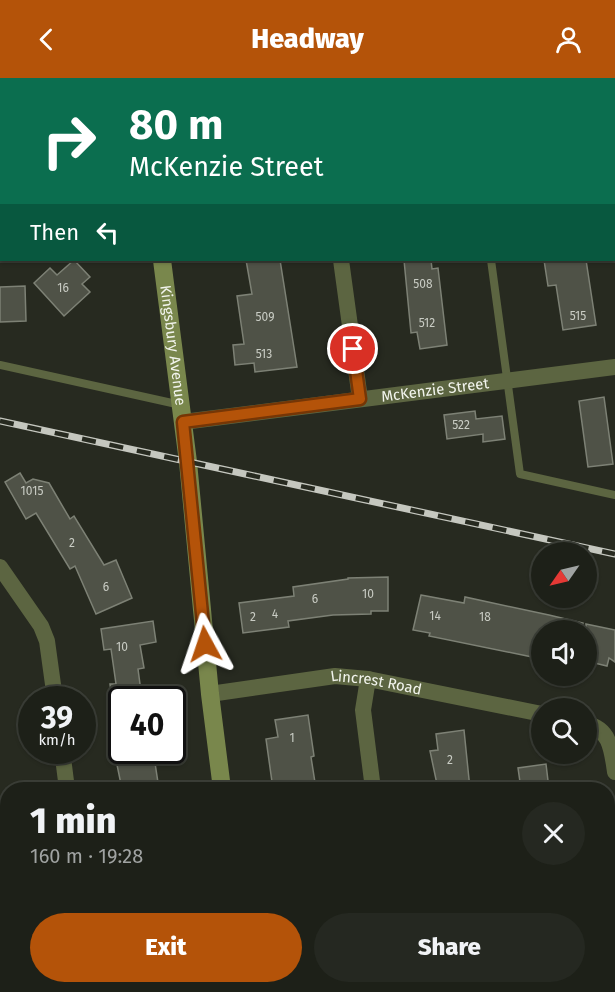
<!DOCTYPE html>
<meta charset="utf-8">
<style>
:root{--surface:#1d2018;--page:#252821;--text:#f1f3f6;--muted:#a0a3a2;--line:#3b3e37;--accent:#b45309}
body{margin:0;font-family:"Fira Sans",sans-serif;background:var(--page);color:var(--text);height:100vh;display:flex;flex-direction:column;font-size:22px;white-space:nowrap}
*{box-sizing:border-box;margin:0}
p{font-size:20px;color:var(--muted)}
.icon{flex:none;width:33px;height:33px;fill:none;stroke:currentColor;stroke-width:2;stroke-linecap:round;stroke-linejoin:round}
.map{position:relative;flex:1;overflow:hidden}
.details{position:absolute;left:0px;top:704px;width:615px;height:212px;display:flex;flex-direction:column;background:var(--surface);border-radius:24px 24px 0 0;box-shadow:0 2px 4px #0004,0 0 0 2px var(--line)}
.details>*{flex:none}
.guide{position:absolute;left:0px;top:0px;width:615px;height:183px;box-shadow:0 2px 4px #0004,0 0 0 2px var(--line);background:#0b6e4f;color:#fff;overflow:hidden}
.needle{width:39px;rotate:236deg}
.tools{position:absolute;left:531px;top:464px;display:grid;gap:12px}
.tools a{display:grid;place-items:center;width:66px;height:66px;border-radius:50%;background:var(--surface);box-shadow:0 2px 4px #0004,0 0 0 2px var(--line);font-size:30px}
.speed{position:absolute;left:18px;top:608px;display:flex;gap:12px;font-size:30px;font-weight:700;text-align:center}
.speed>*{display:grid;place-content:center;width:78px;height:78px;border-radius:50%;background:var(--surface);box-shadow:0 2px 4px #0004,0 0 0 2px var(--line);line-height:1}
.speed small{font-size:15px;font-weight:400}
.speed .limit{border:3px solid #111;border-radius:9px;background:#fff;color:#111}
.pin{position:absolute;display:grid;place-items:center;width:51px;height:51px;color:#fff;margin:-26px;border:3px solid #fff;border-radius:50%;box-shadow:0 2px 6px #0007}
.me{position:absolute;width:66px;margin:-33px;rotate:355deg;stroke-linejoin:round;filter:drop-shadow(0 0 4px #0008)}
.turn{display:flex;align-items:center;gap:21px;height:126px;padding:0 30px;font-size:27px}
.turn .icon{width:78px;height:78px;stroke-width:2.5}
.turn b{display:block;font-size:42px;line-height:51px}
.then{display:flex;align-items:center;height:57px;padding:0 30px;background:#0003;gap:12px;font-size:22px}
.round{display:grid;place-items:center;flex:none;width:63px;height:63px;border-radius:32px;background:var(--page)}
.overview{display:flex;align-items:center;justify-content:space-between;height:102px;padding:0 30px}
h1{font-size:36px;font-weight:800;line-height:45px}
.action{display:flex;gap:12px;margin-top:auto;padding:12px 30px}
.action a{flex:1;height:69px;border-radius:36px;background:var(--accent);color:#fff;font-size:24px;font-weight:800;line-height:69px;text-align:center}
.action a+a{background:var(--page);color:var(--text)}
header{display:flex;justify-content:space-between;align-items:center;height:78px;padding:0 30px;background:var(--accent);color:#fff;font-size:27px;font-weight:800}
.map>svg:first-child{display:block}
</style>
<header><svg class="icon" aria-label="back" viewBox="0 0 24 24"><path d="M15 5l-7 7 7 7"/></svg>Headway<svg class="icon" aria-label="person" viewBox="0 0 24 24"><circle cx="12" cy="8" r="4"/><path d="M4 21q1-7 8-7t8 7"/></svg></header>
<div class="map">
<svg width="615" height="914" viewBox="0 0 615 914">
<rect width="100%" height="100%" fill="#272a20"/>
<g fill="#4f5247" stroke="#7d8175" stroke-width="1.5">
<polygon points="74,182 90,199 82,206 90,214 64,238 34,205 50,190 57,197"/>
<polygon points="246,182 280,182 297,289 255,294 254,285 235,287 233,267 244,266 237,218 252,216"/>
<polygon points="404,182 431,182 432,191 438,190 447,267 420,271 417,254 411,255"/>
<polygon points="544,182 586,182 596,247 563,252 556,207 548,208"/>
<polygon points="25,208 26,243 0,244 0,209"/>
<polygon points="604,319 613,386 588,389 579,323"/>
<polygon points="475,333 476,341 502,338 505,361 483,364 483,356 447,361 444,337"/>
<polygon points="20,395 26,405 33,401 49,405 70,441 74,438 104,487 116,482 132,520 96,536 75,488 70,491 36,435 26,441 5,404"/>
<polygon points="388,499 388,533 371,533 371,536 333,537 288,543 289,549 243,555 239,525 294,518 293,509 348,501 348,500"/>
<polygon points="421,517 464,525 465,519 549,537 583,545 582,552 542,552 542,581 429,558 430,555 413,552"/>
<polygon points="153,543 156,564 140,567 144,590 138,591 142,621 112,621 110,606 116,606 111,571 104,572 101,551"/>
<polygon points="586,546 615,552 615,584 609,580 607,588 586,583"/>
<polygon points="308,637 314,678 311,679 316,711 273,711 266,661 278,659 275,642"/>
<polygon points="464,652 470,711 438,711 430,673 438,672 436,656"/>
<polygon points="122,672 153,672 159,711 122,711 116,682 124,681"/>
<polygon points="546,686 549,711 521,711 518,690"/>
</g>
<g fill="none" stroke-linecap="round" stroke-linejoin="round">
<g stroke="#5c6541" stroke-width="8">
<polyline points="467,0 467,2"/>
<polyline points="491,182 520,396 615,417"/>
<polyline points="0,287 181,327"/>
</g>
<g stroke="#5c6541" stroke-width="16">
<polyline points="318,0 318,2"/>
<polyline points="341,182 360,321"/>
<path id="s1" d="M183 344 615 289"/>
<polyline points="0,489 41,548 47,563 55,621"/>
<polyline points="368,601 363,632 373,711"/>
<path id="s2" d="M210 616 335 598 368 601 542 636"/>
<path d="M586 646C610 650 612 673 615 694"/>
<polyline points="62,672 67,711"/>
<polyline points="92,908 93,914"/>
<polyline points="399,908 400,914"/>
</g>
<g stroke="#79874c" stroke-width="18">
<polyline points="138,0 139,2"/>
<path id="s3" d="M162 182 188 384 210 616 222 711"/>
<polyline points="247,908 248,914"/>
</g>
<g stroke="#c5c7bf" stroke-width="7">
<polyline id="rail" points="0,343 615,476"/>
</g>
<use href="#rail" stroke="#272a20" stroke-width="4.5" stroke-dasharray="14" stroke-linecap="butt"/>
</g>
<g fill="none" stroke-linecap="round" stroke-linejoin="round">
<g stroke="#753606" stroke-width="15">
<polyline id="route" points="205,566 183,344 360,321 353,271"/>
</g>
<use href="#route" stroke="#b45309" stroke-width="10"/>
</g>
<g text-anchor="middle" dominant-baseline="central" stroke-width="5" stroke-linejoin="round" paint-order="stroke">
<g font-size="12" fill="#c9ccc4">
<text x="423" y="206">508</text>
<text x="63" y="210">16</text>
<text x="578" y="238">515</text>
<text x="265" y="239">509</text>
<text x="427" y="245">512</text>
<text x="264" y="276">513</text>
<text x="461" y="347">522</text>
<text x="32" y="413">1015</text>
<text x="72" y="465">2</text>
<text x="106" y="509">6</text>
<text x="368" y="516">10</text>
<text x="315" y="521">6</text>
<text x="275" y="536">4</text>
<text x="435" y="538">14</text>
<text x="253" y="539">2</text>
<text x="485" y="539">18</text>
<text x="122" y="569">10</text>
<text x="292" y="660">1</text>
<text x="450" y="682">2</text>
</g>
<g font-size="15" fill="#f2f4ed" stroke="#272a20">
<text stroke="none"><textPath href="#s3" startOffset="86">Kingsbury Avenue</textPath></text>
<text stroke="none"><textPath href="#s1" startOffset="254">McKenzie Street</textPath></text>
<text stroke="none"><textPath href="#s2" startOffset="168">Lincrest Road</textPath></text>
</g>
</g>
</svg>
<div class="tools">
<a><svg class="needle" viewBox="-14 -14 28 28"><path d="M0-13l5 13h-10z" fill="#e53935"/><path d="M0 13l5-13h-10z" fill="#a0a3a2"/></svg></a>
<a><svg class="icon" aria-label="sound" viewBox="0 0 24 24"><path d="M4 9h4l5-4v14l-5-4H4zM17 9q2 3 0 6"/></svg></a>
<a><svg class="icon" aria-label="search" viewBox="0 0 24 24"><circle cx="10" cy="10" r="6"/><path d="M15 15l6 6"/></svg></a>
</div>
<div class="speed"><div>39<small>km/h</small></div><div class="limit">40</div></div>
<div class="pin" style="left:353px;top:271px;background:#d93025"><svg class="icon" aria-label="arrive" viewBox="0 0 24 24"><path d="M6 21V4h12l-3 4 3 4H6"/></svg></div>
<svg class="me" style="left:205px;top:566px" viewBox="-20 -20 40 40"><path d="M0-17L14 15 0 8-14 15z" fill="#b45309" stroke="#fff" stroke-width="4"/></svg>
<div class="guide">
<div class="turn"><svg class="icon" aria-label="right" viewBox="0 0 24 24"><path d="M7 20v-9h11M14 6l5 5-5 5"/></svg><div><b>80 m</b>McKenzie Street</div></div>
<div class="then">Then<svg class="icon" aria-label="left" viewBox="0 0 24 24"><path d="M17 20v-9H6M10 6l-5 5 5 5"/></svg></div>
</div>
<section class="details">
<div class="overview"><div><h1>1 min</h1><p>160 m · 19:28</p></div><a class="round"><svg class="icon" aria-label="close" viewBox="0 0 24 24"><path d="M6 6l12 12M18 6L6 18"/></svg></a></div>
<div class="action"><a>Exit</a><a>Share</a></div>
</section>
</div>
